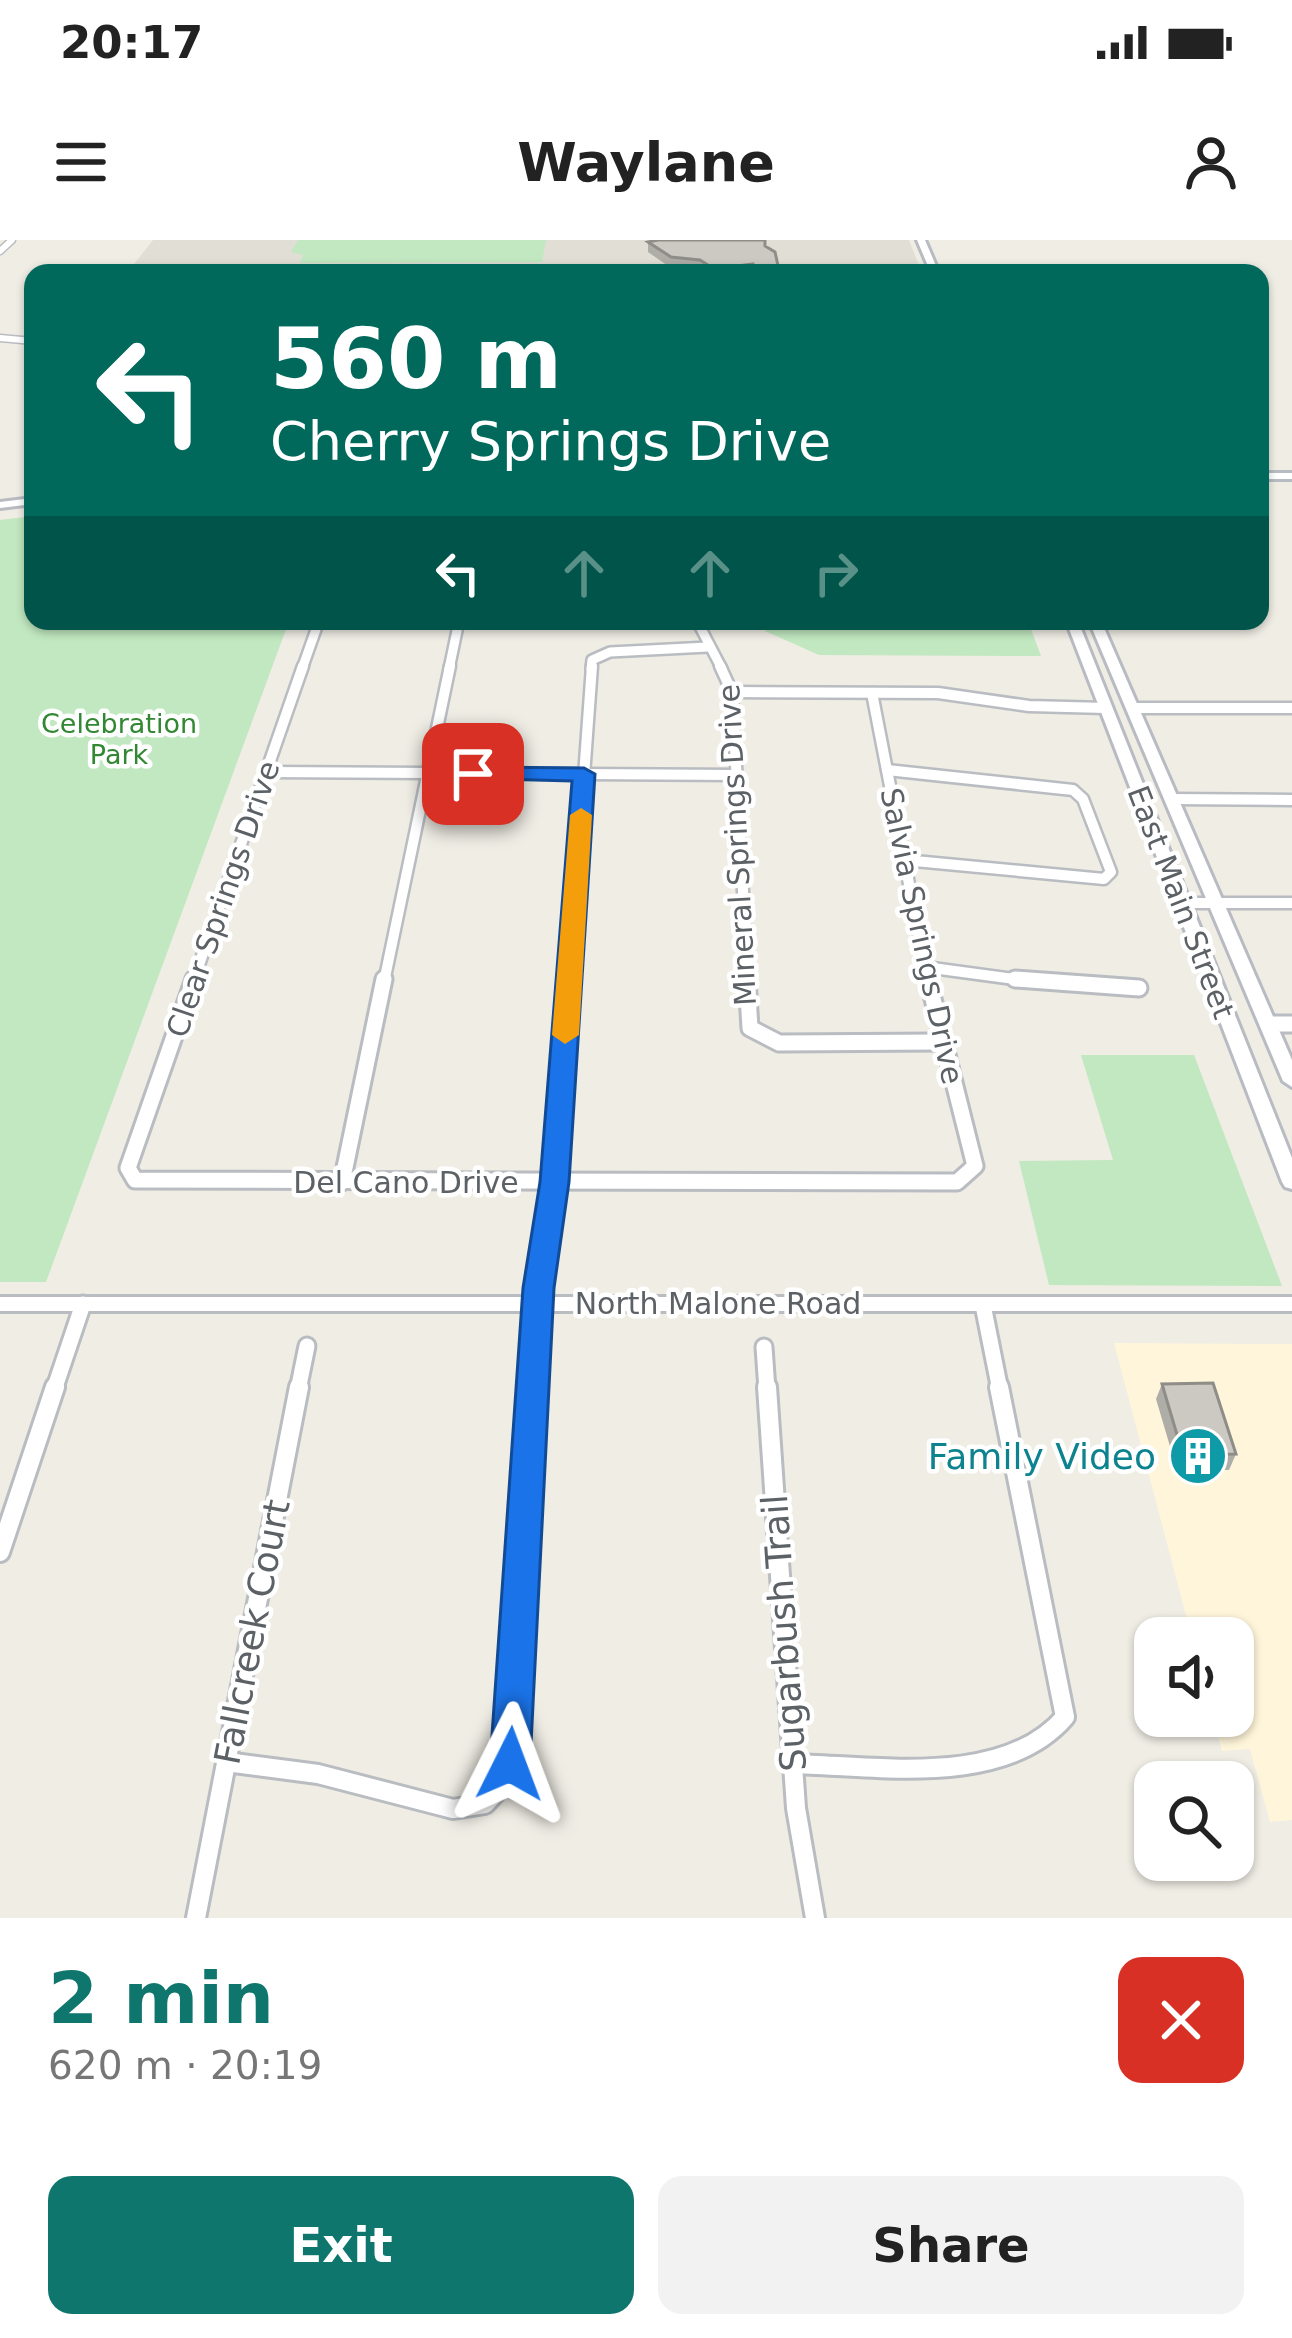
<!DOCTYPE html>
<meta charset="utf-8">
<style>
:root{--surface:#fff;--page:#f2f2f2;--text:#222;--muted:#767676;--accent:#0f766e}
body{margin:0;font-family:"DejaVu Sans",sans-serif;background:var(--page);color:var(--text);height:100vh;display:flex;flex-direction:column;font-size:45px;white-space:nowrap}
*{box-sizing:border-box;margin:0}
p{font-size:39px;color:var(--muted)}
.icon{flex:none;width:66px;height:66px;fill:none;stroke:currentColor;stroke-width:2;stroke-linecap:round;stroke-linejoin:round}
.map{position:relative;height:1678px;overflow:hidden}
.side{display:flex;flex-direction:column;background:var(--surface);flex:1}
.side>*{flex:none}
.guide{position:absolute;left:24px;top:24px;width:1245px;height:366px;border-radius:24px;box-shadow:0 3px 9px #0004;background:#00695c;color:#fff;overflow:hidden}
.fabs{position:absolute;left:1134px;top:1377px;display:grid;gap:24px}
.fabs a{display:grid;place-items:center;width:120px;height:120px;border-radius:24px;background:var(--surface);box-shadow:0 3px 9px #0004;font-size:60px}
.pin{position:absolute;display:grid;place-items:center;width:102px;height:102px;color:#fff;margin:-51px;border-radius:24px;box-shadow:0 6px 18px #0006}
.me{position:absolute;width:132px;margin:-66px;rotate:3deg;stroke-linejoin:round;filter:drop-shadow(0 0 9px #0008)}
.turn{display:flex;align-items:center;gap:42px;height:252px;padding:0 48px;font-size:54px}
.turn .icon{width:156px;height:156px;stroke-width:2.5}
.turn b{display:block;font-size:84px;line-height:102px}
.lanes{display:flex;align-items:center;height:114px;padding:0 48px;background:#0003;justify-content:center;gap:60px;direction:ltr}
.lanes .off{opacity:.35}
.round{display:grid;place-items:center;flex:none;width:126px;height:126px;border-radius:24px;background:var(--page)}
.overview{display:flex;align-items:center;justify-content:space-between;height:204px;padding:0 48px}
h1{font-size:72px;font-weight:800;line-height:90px;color:var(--accent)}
.primary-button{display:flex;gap:24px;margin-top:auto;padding:24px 48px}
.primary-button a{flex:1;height:138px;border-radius:24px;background:var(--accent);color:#fff;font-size:48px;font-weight:800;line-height:138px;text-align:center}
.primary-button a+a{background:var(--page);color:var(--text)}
.status{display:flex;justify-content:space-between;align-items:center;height:84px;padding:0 60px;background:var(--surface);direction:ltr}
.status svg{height:33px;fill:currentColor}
header{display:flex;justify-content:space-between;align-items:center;height:156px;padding:0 48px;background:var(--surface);font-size:54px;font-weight:800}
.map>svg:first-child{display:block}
</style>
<div class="status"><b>20:17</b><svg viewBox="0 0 49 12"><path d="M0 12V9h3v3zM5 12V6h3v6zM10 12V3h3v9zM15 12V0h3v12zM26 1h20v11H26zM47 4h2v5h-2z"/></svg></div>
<header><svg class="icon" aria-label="menu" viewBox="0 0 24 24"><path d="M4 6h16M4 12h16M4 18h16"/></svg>Waylane<svg class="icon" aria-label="person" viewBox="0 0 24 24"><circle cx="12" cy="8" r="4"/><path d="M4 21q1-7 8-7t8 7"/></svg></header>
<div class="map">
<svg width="1292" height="1678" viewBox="0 0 1292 1678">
<rect width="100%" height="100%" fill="#efede4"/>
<polygon fill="#fff5da" points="1114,1103 1292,1104 1292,1580 1270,1582 1250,1509 1222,1511 1213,1476 1233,1476 1233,1398 1192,1398"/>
<polygon fill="#e1ded5" points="153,0 909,0 922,33 127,33"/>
<g fill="#c1e8c0">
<polygon points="298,0 546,0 542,22 300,23 303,15 291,12"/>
<polygon points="33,276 33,381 289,381 46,1042 0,1042 0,280"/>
<polygon points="764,381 1028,381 1041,416 819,415 765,391"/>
<polygon points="1081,815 1194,815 1282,1046 1049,1045 1019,921 1113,920"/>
</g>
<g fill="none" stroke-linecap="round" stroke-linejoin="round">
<g stroke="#b9bcc1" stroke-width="9">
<g id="minor-far4">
<polyline points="0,11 12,0"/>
<polyline points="0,98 33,101"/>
</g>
</g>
<g stroke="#b9bcc1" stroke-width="14">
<g id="minor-far3">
<polyline points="697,381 722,429"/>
<polyline points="302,429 319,381"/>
<polyline points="449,429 459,381"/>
<polyline points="591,429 592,420 610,412 708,407"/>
</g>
</g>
<g stroke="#b9bcc1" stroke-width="15">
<g id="minor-far2">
<polyline points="720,426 732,452 748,742"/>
<polyline points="732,452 938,453 1029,466 1106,468"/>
<polyline points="872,453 928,742"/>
<polyline points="1132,468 1292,468"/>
<polyline points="887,530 1073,550 1083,559 1111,632 1104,639 904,620"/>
<polyline points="267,532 735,535"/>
<polyline points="1171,559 1292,560"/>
<polyline points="1181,663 1292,663"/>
<polyline points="925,727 1036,742"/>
<polyline points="193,742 303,426"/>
<polyline points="384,742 450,426"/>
<polyline points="569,742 592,426"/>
</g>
</g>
<g stroke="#b9bcc1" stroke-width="21">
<g id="minor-far1">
<polyline points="194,739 128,928 135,940 957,942 975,926 928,739"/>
<polyline points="747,739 750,788 779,803 940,802"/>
<polyline points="1015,739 1139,748"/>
<polyline points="1268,784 1292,784"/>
<polyline points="342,942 384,739"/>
<polyline points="983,1065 1000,1150"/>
<polyline points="764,1107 767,1150"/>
<polyline points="54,1150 83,1064"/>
<polyline points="298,1150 307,1106"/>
<polyline points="532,1150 569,739"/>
</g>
</g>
<g stroke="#b9bcc1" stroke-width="24">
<g id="minor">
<polyline points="767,1147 796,1568 815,1678"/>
<polyline points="0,1312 55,1147"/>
<polyline points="226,1522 318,1534 453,1569 485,1564 507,1540 533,1147"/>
<path d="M793 1524C877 1526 1004 1548 1065 1477L999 1147"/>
<polyline points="196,1678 299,1147"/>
</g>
</g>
<g stroke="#b9bcc1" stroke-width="6">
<rect id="tertiary" x="0" y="1057" width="1292" height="14"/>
</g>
<g stroke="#b8bbc1" stroke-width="6">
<g id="secondary">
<polygon points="917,0 925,0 939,33 931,33"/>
<rect x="1260" y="233" width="32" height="6"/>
<polygon points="33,258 33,264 0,268 0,262"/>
<polygon points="1066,381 1078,381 1292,918 1292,949 1285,947 1282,942"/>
<polygon points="1089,381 1101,381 1292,820 1292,847 1283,841"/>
</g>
</g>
<use href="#minor-far4" stroke="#fff" stroke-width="6"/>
<use href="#minor-far3" stroke="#fff" stroke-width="9"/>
<use href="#minor-far2" stroke="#fff" stroke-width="10"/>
<use href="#minor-far1" stroke="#fff" stroke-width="15"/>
<use href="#minor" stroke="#fff" stroke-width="18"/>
<use href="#tertiary" fill="#fff" fill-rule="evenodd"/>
<use href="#secondary" fill="#fff" fill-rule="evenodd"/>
</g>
<g fill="#afada8">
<polygon points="648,2 765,6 779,33 704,33 700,30 671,28 648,12"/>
<polygon points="1162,1144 1236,1214 1229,1230 1177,1230 1156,1159"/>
</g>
<polygon fill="#8f8d88" points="753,24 752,33 714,33 714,29"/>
<g fill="#ccc9c3" stroke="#8f8d88" stroke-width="3">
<polygon points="658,0 765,0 765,6 775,12 779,30 754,30 753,24 714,29 700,20 671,17 648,2"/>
<polygon points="1213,1143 1236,1214 1183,1215 1162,1144"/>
</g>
<polygon fill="#1a73e8" stroke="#114b97" stroke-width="3" points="473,527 584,528 595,534 569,942 554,1048 530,1524 524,1538 510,1544 496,1538 490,1524 523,1048 540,942 572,541 466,538 466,529"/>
<polygon fill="#f59e0b" points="581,568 592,575 579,795 565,804 552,795 570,575"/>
<defs>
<g id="building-disc" transform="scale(3)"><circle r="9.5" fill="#0f9aa8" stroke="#fff"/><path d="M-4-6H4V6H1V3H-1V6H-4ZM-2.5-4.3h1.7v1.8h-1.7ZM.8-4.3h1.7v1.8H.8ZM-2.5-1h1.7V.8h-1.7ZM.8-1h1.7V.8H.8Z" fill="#fff"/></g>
</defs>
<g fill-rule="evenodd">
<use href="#building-disc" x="1198" y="1216"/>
</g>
<g text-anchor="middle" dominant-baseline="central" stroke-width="9" stroke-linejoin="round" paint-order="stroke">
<g font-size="27" fill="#318732" stroke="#fff">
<text x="119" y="483">Celebration<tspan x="119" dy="31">Park</tspan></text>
</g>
<g font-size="30" fill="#5c6166" stroke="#fff">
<text transform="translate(737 605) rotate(-93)">Mineral Springs Drive</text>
<text transform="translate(223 659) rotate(-71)">Clear Springs Drive</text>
<text transform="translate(1181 662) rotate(69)">East Main Street</text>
<text transform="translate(922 696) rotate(78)">Salvia Springs Drive</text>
<text x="406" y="942">Del Cano Drive</text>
<text x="718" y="1063">North Malone Road</text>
</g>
<g font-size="36" fill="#0d838f" stroke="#fff" text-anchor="end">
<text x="1156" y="1216">Family Video</text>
</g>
<g font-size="36" fill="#5c6166" stroke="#fff">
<text transform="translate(252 1392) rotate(-79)">Fallcreek Court</text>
<text transform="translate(784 1393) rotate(-94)">Sugarbush Trail</text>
</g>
</g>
</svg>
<div class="fabs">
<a><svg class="icon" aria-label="sound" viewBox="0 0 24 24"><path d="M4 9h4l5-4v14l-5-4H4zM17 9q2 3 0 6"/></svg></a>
<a><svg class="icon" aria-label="search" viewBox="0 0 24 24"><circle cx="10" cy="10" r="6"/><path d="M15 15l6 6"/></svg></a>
</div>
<div class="pin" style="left:473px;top:534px;background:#d93025"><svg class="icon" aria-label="arrive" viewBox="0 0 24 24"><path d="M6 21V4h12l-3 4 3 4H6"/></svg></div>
<svg class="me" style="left:510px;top:1524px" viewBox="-20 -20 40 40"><path d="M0-17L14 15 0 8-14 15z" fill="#1a73e8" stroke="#fff" stroke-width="4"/></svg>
<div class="guide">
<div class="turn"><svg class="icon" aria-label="left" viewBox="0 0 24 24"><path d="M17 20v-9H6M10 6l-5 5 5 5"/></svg><div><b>560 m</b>Cherry Springs Drive</div></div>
<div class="lanes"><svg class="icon" aria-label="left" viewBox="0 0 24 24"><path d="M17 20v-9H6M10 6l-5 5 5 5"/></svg><svg class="icon off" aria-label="ahead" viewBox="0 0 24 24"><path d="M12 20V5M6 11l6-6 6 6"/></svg><svg class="icon off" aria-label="ahead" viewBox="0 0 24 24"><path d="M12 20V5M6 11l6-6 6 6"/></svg><svg class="icon off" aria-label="right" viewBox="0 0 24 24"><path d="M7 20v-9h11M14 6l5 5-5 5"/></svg></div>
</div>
</div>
<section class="side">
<div class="overview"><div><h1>2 min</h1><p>620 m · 20:19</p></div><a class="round" style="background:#d93025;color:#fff"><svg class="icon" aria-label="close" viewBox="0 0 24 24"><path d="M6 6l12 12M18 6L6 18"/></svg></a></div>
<div class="primary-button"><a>Exit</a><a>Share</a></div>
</section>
